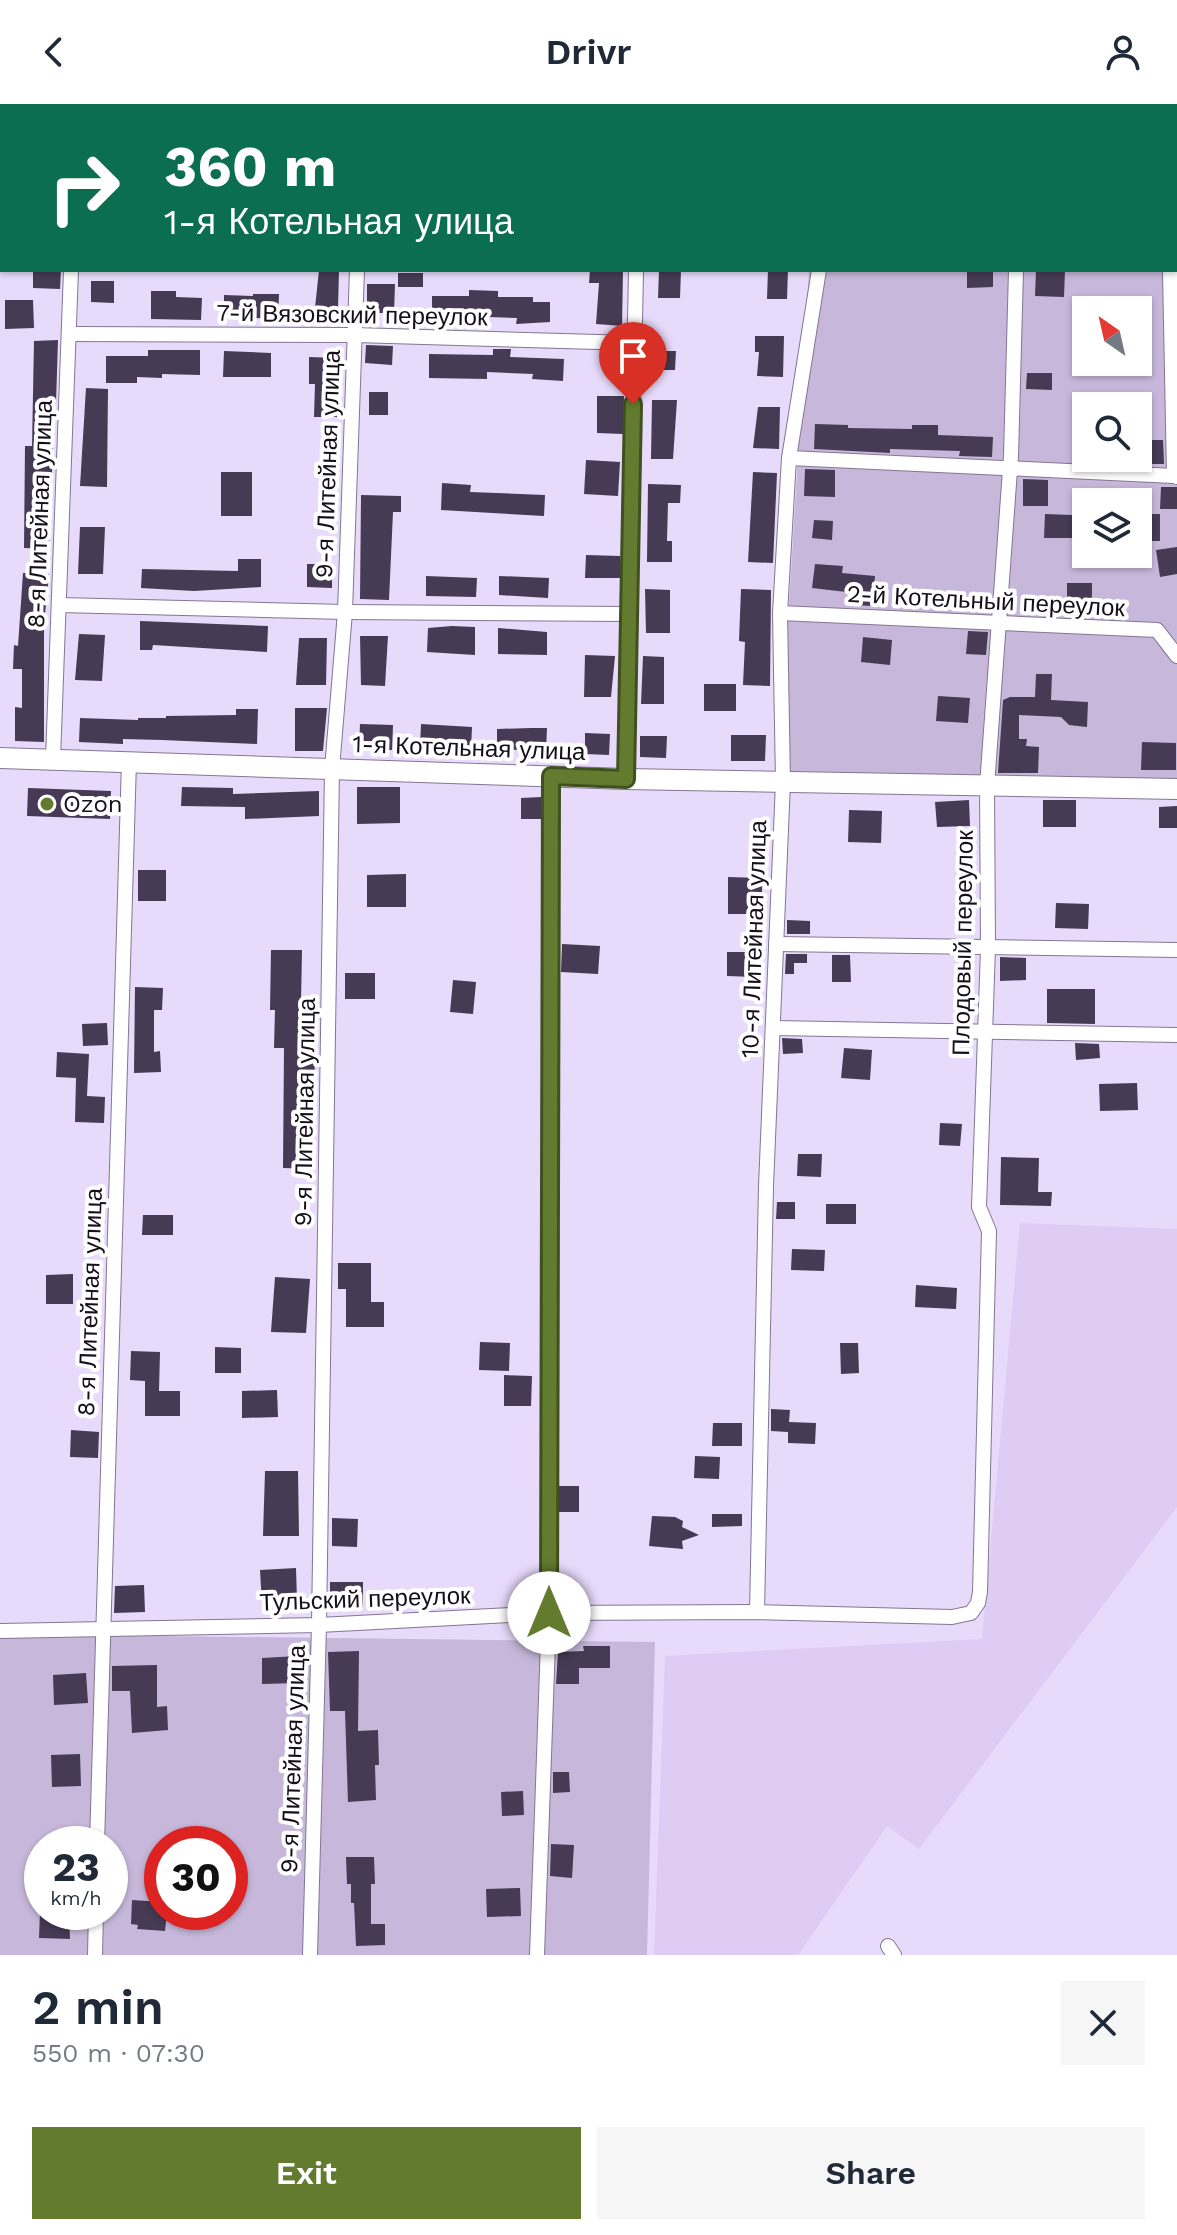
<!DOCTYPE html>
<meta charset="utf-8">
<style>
:root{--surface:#fff;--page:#f6f6f7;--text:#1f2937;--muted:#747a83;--accent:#637b2e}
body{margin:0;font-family:"Work Sans",sans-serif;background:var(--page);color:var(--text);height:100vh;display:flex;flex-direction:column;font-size:30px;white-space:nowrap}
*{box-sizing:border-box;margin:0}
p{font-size:26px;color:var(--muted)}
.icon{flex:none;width:44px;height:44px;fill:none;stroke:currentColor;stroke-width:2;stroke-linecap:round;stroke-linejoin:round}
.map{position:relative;height:1851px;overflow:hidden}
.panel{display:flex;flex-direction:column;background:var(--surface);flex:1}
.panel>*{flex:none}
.banner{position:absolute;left:0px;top:0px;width:1178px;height:168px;box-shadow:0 2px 6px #0004;background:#0b6e4f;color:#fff;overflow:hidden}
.needle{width:52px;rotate:326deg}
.buttons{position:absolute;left:1072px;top:192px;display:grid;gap:16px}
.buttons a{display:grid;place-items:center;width:80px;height:80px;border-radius:0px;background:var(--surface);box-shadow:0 2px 6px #0004;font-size:40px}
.speed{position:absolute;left:24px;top:1722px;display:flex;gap:16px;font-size:40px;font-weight:700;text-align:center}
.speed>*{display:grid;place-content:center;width:104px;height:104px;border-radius:50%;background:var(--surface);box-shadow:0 2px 6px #0004;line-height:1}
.speed small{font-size:20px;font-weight:400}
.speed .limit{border:12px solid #d22;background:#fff;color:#111}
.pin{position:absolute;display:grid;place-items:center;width:68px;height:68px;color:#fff;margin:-82px -34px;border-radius:50% 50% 50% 0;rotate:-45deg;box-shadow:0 0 8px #0007}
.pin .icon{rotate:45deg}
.me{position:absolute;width:88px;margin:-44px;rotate:0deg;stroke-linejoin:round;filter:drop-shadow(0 0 6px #0008)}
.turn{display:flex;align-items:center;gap:28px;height:168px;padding:0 32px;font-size:36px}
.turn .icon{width:104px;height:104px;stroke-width:2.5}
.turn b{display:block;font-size:56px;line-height:68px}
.round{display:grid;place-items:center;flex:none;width:84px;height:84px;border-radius:0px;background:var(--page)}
.headline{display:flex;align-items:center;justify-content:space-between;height:136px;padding:0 32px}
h1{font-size:48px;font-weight:600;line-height:60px}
.primary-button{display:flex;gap:16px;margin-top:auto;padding:16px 32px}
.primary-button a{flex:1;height:92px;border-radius:0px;background:var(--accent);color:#fff;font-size:32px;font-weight:600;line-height:92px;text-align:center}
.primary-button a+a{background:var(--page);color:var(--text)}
header{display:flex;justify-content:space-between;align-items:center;height:104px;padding:0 32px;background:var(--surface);font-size:36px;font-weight:600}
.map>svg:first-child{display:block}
</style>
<header><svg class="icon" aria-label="back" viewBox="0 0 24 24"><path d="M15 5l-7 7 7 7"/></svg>Drivr<svg class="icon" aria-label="person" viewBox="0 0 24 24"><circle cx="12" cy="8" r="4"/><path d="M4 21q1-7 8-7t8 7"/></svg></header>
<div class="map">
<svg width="1177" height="1851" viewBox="0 0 1177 1851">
<rect width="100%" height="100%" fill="#e8dafb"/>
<polygon fill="#deccf4" points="1020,1119 1177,1125 1177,1403 919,1745 887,1722 798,1851 654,1851 665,1552 982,1535"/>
<g fill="#c7b8db" fill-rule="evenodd">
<path d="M808 0H1177V675L779 670 809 166H1176V2ZM1086 206H1138V258H1086ZM1086 302H1138V354H1086ZM1086 398H1138V450H1086Z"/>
<path d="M0 1530 655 1538 647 1851H0ZM42 1740H110V1808H42ZM162 1740H230V1808H162Z"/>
</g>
<g fill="#463a54">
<polygon points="33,166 61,166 60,185 33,184"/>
<polygon points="319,166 339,166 338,205 315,204"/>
<polygon points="590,166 623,166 622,222 596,220 599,179 589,179"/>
<polygon points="659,166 681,166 680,194 658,194"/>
<polygon points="768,166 788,166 787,195 767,195"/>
<polygon points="967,166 993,166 993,183 967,184"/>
<polygon points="1036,166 1065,166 1064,193 1035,192"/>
<rect x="398" y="169" width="25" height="14"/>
<polygon points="91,177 114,177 114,199 91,198"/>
<polygon points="367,180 395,180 394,209 367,209"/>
<polygon points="469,186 498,187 498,193 533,193 533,198 550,198 550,218 516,220 517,214 460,212 460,215 432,215 432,192 469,192"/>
<polygon points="151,187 176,187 176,193 202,194 201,216 151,215"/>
<polygon points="253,190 279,190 278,215 224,213 224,191 253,192"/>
<polygon points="5,196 33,196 34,224 5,225"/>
<polygon points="755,232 784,232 783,273 757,272 759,248 755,248"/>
<polygon points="58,236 56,300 52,300 53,342 49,445 24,444 25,342 32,342 34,237"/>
<polygon points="366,241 393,242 392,261 365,259"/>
<polygon points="493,245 511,245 510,253 564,255 563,277 532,275 533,270 487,268 487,275 429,274 429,250 493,251"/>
<polygon points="148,246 200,246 200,271 162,270 162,274 137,273 137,279 106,279 106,252 148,252"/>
<polygon points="224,247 271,249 271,273 223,273"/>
<polygon points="654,247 676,247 675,266 654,266"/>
<polygon points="309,253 336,254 337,313 314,313 315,280 309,280"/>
<polygon points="1027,269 1052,269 1052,286 1026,285"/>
<polygon points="86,284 108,285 107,383 80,382"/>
<rect x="369" y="288" width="19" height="23"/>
<polygon points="597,292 624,292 623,330 597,329"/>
<polygon points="652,296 677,296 673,355 651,355"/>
<polygon points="758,303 780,303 779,345 753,344"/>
<polygon points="815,320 848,321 848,324 912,325 912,321 938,321 938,331 993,333 992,353 959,352 960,347 890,345 890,349 814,345"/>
<polygon points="1142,336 1163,336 1164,360 1142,360"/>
<polygon points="586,356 620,358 618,392 584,390"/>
<polygon points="805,365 835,366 835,393 804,392"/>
<rect x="221" y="368" width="31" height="44"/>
<polygon points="753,368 777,369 773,459 748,458"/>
<polygon points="1023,375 1048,376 1048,402 1023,402"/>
<polygon points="442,379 471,381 470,388 545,391 544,412 441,406"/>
<polygon points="648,380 681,381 680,399 668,399 667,437 672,437 672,458 647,458"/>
<polygon points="1161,383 1177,383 1177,405 1160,405"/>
<polygon points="1108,385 1133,386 1132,398 1107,398"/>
<polygon points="361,391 401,392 401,408 393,408 389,496 360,495"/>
<polygon points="1045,410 1072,411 1072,434 1044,434"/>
<rect x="1138" y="410" width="22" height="27"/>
<polygon points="814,416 833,417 832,436 812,434"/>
<polygon points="80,423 105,423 103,470 78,470"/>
<polygon points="1177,443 1177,470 1160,473 1156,446"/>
<polygon points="586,451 620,452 620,474 585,474"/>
<polygon points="238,455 261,455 261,483 194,487 141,484 142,465 238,467"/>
<polygon points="307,460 332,460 332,484 307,483"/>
<polygon points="815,460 843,462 842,469 875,472 872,502 854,501 855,489 812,484"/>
<polygon points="23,469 49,470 44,520 44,638 15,637 15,603 22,604 22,565 13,565 14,541 18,542"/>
<polygon points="426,472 477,474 476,493 426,492"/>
<polygon points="499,472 549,474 548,494 499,491"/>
<rect x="1067" y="479" width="25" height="30"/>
<polygon points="645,485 670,486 670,529 646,529"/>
<polygon points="741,485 771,486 770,582 743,581 745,538 739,537"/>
<polygon points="140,517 268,522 267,548 153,541 152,546 140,546"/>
<polygon points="452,522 475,523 475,551 427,548 428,524"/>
<polygon points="498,524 547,528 547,551 498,550"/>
<polygon points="968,527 988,528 986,551 966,550"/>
<polygon points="79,530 105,531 102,577 75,576"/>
<polygon points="360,532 388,532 385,582 361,581"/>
<polygon points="863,533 892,536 890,561 861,558"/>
<polygon points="299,534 327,534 326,581 296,581"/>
<polygon points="585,551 615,552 611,593 584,593"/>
<polygon points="643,552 664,553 664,600 641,600"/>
<polygon points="1036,570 1052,570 1051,596 1088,598 1087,623 1069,621 1061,613 1019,611 1019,635 1027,635 1026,642 1039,643 1038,669 998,669 1003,596 1010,593 1035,593"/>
<rect x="704" y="580" width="32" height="27"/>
<polygon points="938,592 970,594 968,619 936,617"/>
<polygon points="295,604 327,604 323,647 295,647"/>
<polygon points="236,605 258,605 257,640 162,636 123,635 123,640 79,638 80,614 138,616 138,614 166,614 166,612 236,611"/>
<polygon points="360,620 393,621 392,646 359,645"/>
<polygon points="421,620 472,623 471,646 420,644"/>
<polygon points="531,624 547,624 546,647 497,645 497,625"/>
<polygon points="585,629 610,630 609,651 585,650"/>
<polygon points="731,631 766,631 765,657 731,657"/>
<polygon points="640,632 667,632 666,654 640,653"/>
<polygon points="1142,638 1176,639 1176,666 1141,666"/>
<polygon points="182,683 233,684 233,690 319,687 319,712 245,715 245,703 181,702"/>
<polygon points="357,683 400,683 400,719 357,720"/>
<polygon points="28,684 111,687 110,715 27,712"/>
<polygon points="541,693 541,715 521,715 521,694"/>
<polygon points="969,696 970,722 937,723 935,698"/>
<rect x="1043" y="696" width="33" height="27"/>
<polygon points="1177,702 1177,724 1159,724 1159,703"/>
<polygon points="849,706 882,707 881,739 848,738"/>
<rect x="138" y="766" width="28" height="31"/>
<polygon points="406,770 406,803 367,803 367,771"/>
<polygon points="728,773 762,774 762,810 728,810"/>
<polygon points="1056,799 1089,800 1088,825 1055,824"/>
<polygon points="787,816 810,817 810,830 787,830"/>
<polygon points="562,840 600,842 598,870 561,868"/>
<polygon points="271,846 302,846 300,951 314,951 315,971 311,971 310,1033 314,1033 314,1065 283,1064 284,944 274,944 275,906 270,906"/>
<polygon points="727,848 756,848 755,873 727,872"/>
<polygon points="786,850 807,850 807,859 794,859 794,870 785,870"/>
<polygon points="832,851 850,851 851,878 832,878"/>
<polygon points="1000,853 1026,854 1026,876 1000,877"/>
<rect x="345" y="869" width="30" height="26"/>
<polygon points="453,876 476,878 473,910 450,908"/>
<polygon points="135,883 163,884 162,906 154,906 154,948 160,947 161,968 134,969"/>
<polygon points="1047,885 1095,885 1095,920 1047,919"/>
<polygon points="107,919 108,941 83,942 82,920"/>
<polygon points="782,934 802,935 803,949 783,950"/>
<polygon points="1075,939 1099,940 1100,954 1076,956"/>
<polygon points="844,944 872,946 870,976 841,974"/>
<polygon points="57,948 89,950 87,992 105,993 104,1019 75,1018 76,974 56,973"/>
<polygon points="1137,979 1138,1006 1100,1007 1099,980"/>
<polygon points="940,1019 962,1020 960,1042 939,1041"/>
<polygon points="798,1050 822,1050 821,1073 797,1072"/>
<polygon points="1001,1053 1039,1054 1038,1088 1052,1088 1051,1102 1000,1101"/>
<polygon points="777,1098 795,1098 795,1115 776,1115"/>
<rect x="826" y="1100" width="30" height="20"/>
<polygon points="143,1111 173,1111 173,1131 142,1131"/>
<polygon points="792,1145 825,1146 824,1167 791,1166"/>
<polygon points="338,1159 371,1159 371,1198 384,1198 384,1223 346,1223 346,1185 338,1185"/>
<polygon points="73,1170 73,1200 46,1200 46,1171"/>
<polygon points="275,1173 310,1175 306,1229 271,1228"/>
<polygon points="916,1181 957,1184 956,1205 915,1203"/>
<polygon points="480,1238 510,1239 509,1267 479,1266"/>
<polygon points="840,1239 858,1239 859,1269 841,1270"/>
<polygon points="215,1243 241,1244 241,1269 215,1269"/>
<polygon points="131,1247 160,1248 159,1287 180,1287 180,1312 145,1312 145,1277 130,1276"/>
<polygon points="504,1271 532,1272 531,1302 504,1302"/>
<polygon points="277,1286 278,1313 242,1314 242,1287"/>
<polygon points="771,1305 790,1306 789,1318 816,1319 815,1340 788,1339 788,1328 771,1327"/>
<polygon points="713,1319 742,1319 742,1342 712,1342"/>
<polygon points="71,1326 99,1328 98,1354 70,1353"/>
<polygon points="695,1352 720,1353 719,1375 694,1374"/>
<polygon points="265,1367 298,1367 299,1432 263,1432"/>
<rect x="559" y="1382" width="20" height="26"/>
<polygon points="712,1410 742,1410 742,1422 712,1423"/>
<polygon points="652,1412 675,1413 683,1417 682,1423 699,1431 682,1437 683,1445 649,1442"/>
<polygon points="332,1414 358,1415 357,1443 332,1442"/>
<polygon points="296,1464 297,1498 262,1500 260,1466"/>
<rect x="330" y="1478" width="33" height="25"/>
<polygon points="144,1481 145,1508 114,1509 115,1482"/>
<polygon points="583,1542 610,1542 610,1564 579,1564 579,1580 556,1580 558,1548 584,1547"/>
<polygon points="359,1547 358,1627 378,1626 379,1661 375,1661 376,1696 348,1698 345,1607 330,1607 328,1548"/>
<polygon points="298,1552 298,1579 262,1580 262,1554"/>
<polygon points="157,1561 157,1603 167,1602 168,1626 132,1629 130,1587 112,1587 112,1562"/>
<polygon points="86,1569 88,1599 54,1601 53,1571"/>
<polygon points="80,1650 81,1682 52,1683 51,1651"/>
<polygon points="553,1668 569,1668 570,1688 553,1689"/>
<polygon points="523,1687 524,1711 502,1712 501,1688"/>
<polygon points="551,1740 574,1741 572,1774 550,1772"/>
<polygon points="346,1753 374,1753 375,1780 371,1780 371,1820 385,1820 385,1841 356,1842 354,1799 351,1799 351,1780 347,1780"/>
<polygon points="520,1784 521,1812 487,1813 486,1785"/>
<polygon points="132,1796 162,1798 162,1808 167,1808 165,1827 137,1825 138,1821 131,1820"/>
<polygon points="40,1808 69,1808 70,1835 39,1834"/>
</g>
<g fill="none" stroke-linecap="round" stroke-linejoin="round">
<g stroke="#837693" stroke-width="16">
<g id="street">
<polyline points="984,0 984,2"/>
<polyline points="1162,0 1162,2"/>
<polyline points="77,2 77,0"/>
<polyline points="362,2 362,0"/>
<polyline points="0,71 2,71"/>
<polyline points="1176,94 1177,94"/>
<polyline points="1170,166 1174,372 1177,373"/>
<polyline points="69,230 354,231 634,239"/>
<polyline points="789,354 1174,372"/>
<polyline points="59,501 345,508 629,510"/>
<polyline points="780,509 1157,526 1177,552"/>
<polyline points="53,655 71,166"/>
<polyline points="626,675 636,166"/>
<polyline points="776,840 1177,846"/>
<polyline points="773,924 1177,931"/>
<polyline points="757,1508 766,1082 783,678 780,509 789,354 819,166"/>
<polyline points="0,1527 319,1521 549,1509 757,1508 952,1513 971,1509 978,1499 980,1488 989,1127 979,1103 988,844 987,682 1011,352 1016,166"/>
<polyline points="97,1740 129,657"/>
<polyline points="888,1842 894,1851"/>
<polyline points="95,1851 96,1808"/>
<polyline points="310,1851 319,1521 332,665 345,508 357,166"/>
<polyline points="537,1851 549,1509 551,672"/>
</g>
</g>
<g stroke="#837693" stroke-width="22">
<polyline id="secondary" points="0,654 626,675 1177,685"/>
</g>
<use href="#street" stroke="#fff" stroke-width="14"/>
<use href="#secondary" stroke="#fff" stroke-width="20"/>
</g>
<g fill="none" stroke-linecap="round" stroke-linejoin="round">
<g stroke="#40501e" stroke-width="20">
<polyline id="route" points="549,1509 551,672 626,675 633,300"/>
</g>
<use href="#route" stroke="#637b2e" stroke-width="14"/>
</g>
<circle fill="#637b2e" stroke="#fff" stroke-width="3" cx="47" cy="700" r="8"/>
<g text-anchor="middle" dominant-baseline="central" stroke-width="8" stroke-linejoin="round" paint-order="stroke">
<g font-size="24" fill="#140f1a" stroke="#fff">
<text transform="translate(352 211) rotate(1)">7-й Вязовский переулок</text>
<text transform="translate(328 360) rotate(-88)">9-я Литейная улица</text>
<text transform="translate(40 410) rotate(-88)">8-я Литейная улица</text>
<text transform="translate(986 497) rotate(3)">2-й Котельный переулок</text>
<text transform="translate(469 644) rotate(2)">1-я Котельная улица</text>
<text transform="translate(754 835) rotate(-88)">10-я Литейная улица</text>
<text transform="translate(963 839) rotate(-89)">Плодовый переулок</text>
<text transform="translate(305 1008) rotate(-89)">9-я Литейная улица</text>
<text transform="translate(90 1198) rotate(-88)">8-я Литейная улица</text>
<text transform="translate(365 1495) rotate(-2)">Тульский переулок</text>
<text transform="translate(293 1655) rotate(-88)">9-я Литейная улица</text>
</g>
<g font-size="24" fill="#140f1a" stroke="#fff" text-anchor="start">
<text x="63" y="700">Ozon</text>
</g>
</g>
</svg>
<div class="buttons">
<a><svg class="needle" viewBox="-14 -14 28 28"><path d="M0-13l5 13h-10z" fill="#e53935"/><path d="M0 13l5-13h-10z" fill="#747a83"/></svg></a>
<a><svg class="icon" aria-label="search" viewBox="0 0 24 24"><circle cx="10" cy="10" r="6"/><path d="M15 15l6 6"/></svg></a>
<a><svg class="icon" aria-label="layers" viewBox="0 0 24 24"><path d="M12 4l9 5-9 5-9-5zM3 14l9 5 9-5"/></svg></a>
</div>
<div class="speed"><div>23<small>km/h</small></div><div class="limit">30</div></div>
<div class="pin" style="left:633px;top:300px;background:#d93025"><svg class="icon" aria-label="arrive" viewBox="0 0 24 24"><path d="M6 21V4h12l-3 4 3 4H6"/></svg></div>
<svg class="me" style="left:549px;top:1509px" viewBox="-20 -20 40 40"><circle r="19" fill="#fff"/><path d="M0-13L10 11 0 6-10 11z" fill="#637b2e"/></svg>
<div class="banner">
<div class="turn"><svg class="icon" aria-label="right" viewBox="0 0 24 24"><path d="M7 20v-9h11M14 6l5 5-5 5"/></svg><div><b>360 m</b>1-я Котельная улица</div></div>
</div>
</div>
<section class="panel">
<div class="headline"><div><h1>2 min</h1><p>550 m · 07:30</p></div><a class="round"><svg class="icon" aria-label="close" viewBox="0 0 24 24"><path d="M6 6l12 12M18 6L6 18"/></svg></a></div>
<div class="primary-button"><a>Exit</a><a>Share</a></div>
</section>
